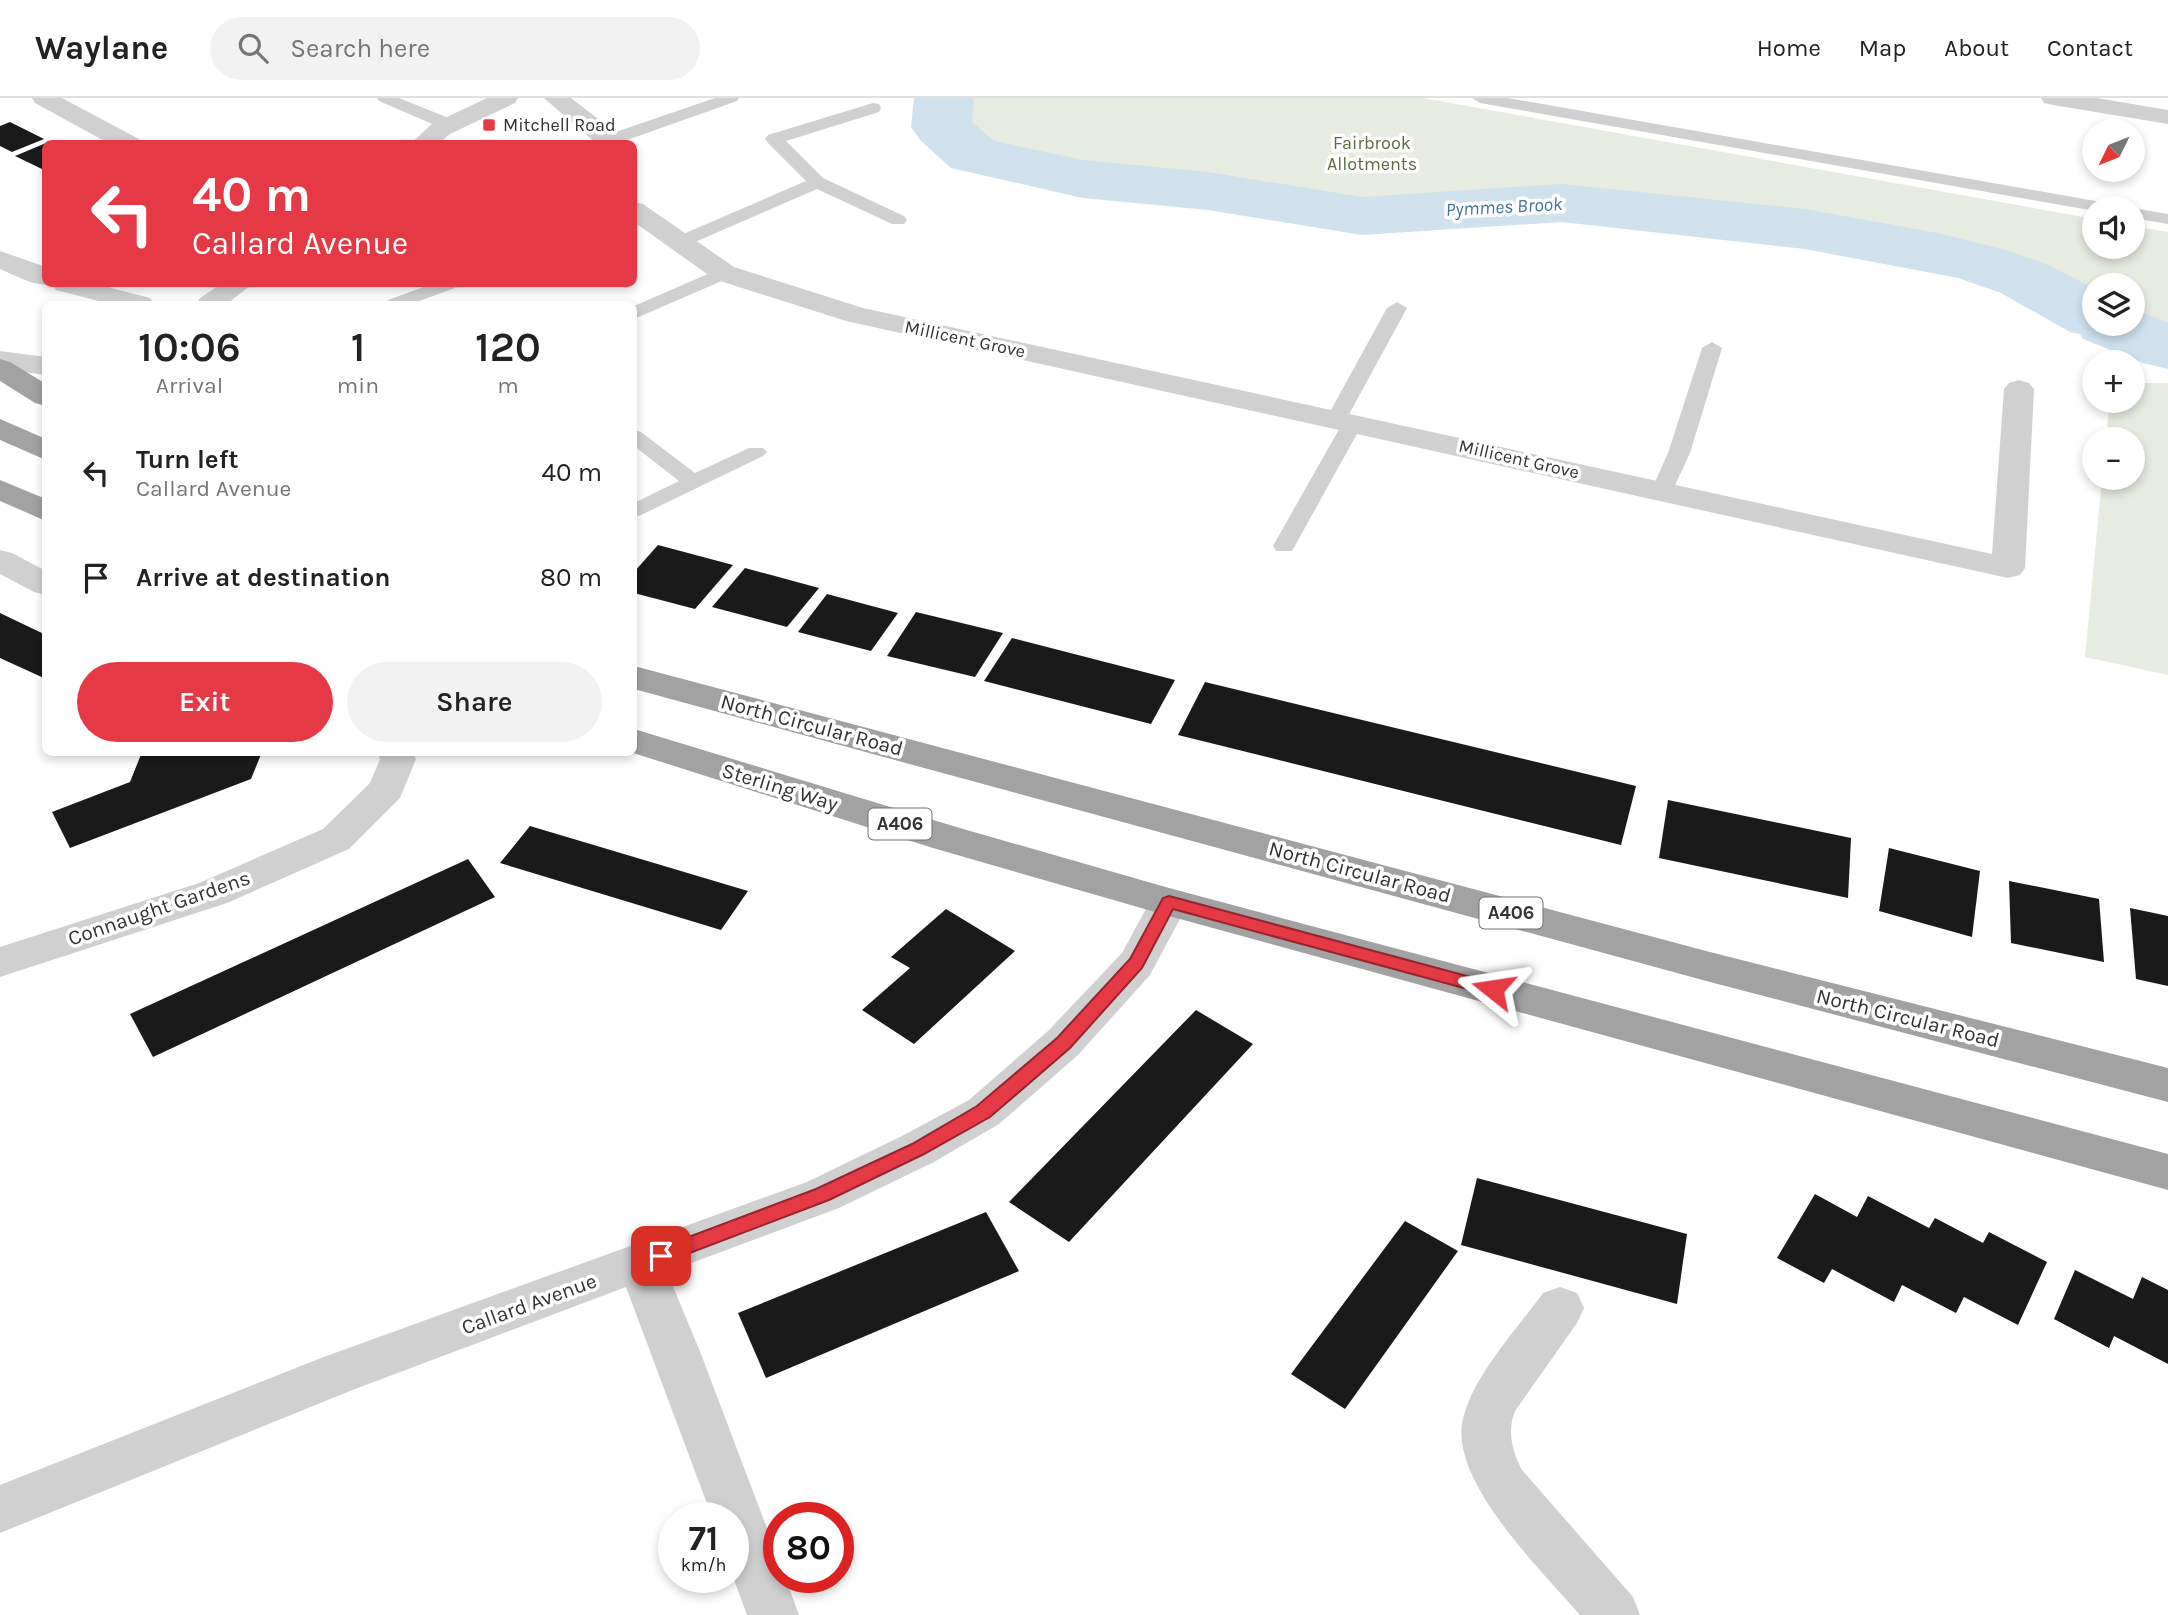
<!DOCTYPE html>
<meta charset="utf-8">
<style>
:root{--surface:#fff;--page:#f2f2f2;--text:#222;--muted:#767676;--line:#e0e0e0;--accent:#e63946}
body{margin:0;font-family:Karla,sans-serif;background:var(--page);color:var(--text);height:100vh;display:flex;flex-direction:column;font-size:26px;white-space:nowrap}
*{box-sizing:border-box;margin:0}
p{font-size:23px;color:var(--muted)}
.icon{flex:none;width:38px;height:38px;fill:none;stroke:currentColor;stroke-width:2;stroke-linecap:round;stroke-linejoin:round}
.map{position:relative;flex:1;overflow:hidden}
.panel{position:absolute;left:42px;top:203px;width:595px;height:455px;display:flex;flex-direction:column;background:var(--surface);border-radius:10px;box-shadow:0 4px 10px #0003}
.panel>*{flex:none}
.top-card{position:absolute;left:42px;top:42px;width:595px;height:147px;border-radius:10px;box-shadow:0 4px 10px #0003;background:#e63946;color:#fff;overflow:hidden}
.needle{width:46px;rotate:227deg}
.controls{position:absolute;left:2082px;top:21px;display:grid;gap:14px}
.controls a{display:grid;place-items:center;width:63px;height:63px;border-radius:50%;background:var(--surface);box-shadow:0 4px 10px #0003;font-size:35px}
.speed{position:absolute;left:658px;top:1404px;display:flex;gap:14px;font-size:35px;font-weight:700;text-align:center}
.speed>*{display:grid;place-content:center;width:91px;height:91px;border-radius:50%;background:var(--surface);box-shadow:0 4px 10px #0003;line-height:1}
.speed small{font-size:18px;font-weight:400}
.speed .limit{border:10px solid #d22;background:#fff;color:#111}
.pin{position:absolute;display:grid;place-items:center;width:60px;height:60px;color:#fff;margin:-30px;border-radius:14px;box-shadow:0 4px 10px #0006}
.me{position:absolute;width:77px;margin:-38px;rotate:285deg;stroke-linejoin:round;filter:drop-shadow(0 0 5px #0008)}
.turn{display:flex;align-items:center;gap:24px;height:147px;padding:0 35px;font-size:32px}
.turn .icon{width:91px;height:91px;stroke-width:2.5}
.turn b{display:block;font-size:49px;line-height:60px}
.eta{display:flex;justify-content:space-evenly;align-items:center;height:119px;text-align:center}
.eta b{font-size:42px;font-weight:600;line-height:49px}
.primary-button{display:flex;gap:14px;margin-top:auto;padding:14px 35px}
.primary-button a{flex:1;height:80px;border-radius:42px;background:var(--accent);color:#fff;font-size:28px;font-weight:600;line-height:80px;text-align:center}
.primary-button a+a{background:var(--page);color:var(--text)}
ul{padding:0;list-style:none}
li{display:flex;align-items:center;gap:21px;height:105px;padding:0 35px}
li div{flex:1}
li b{display:block;font-size:26px}
li em{font-style:normal}
header{display:flex;align-items:center;gap:42px;box-sizing:border-box;height:98px;padding:0 35px;background:var(--surface);border-bottom:2px solid var(--line)}
header strong{font-size:33px}
nav{display:flex;gap:38px;margin-inline-start:auto;font-size:24px}
.search{width:490px;height:63px;background:var(--page);display:flex;align-items:center;gap:18px;box-sizing:border-box;padding:0 24px;border-radius:38px;color:var(--muted);font-size:26px}
.map>svg:first-child{display:block}
</style>
<header>
<strong>Waylane</strong>
<div class="search"><svg class="icon" aria-label="search" viewBox="0 0 24 24"><circle cx="10" cy="10" r="6"/><path d="M15 15l6 6"/></svg>Search here</div>
<nav><a>Home</a><a>Map</a><a>About</a><a>Contact</a></nav>
</header>
<div class="map">
<svg width="2168" height="1517" viewBox="0 0 2168 1517">
<rect width="100%" height="100%" fill="#fff"/>
<g fill="#e6ecdf">
<path d="M964 0H1423L2095 121V149H2133V128L2168 134V241L2128 226H2133V187H2095V208L2033 175 1990 159 1819 126 1548 97 1370 111 1026 68C999 59 975 52 957 29L958 13Z"/>
<polygon points="2133,285 2168,285 2168,577 2085,559 2102,380 2133,380 2133,341 2106,341 2109,310 2114,303 2133,303"/>
</g>
<g fill="none" stroke-linecap="round" stroke-linejoin="round">
<polygon fill="#cfe2ee" fill-rule="evenodd" points="914,0 974,0 972,24 994,43 1083,62 1208,74 1362,99 1562,86 1805,111 1938,135 2006,152 2049,167 2095,191 2095,226 2133,226 2133,211 2168,225 2168,271 2143,265 2083,241 2080,236 2070,234 2001,195 1958,180 1805,151 1562,124 1362,137 1208,112 1083,100 951,70 920,42 911,29"/>
</g>
<g fill="#1a1a1a">
<polygon points="10,24 44,41 12,54 0,48 0,28"/>
<polygon points="46,45 46,73 15,58"/>
<polygon points="658,447 733,467 695,511 634,495 634,474"/>
<polygon points="745,470 819,490 787,529 712,509"/>
<polygon points="827,496 898,515 871,553 798,534"/>
<polygon points="916,514 1003,535 975,579 887,558"/>
<polygon points="0,515 46,537 46,581 0,560"/>
<polygon points="1012,540 1175,582 1151,626 984,583"/>
<polygon points="1205,584 1636,688 1621,747 1178,637"/>
<polygon points="142,654 262,654 251,681 70,750 52,714 130,684"/>
<polygon points="1668,702 1851,740 1848,800 1659,760"/>
<polygon points="530,728 748,793 721,832 500,765"/>
<polygon points="1889,750 1980,773 1972,839 1879,813"/>
<polygon points="468,761 495,799 153,959 130,916"/>
<polygon points="2009,783 2099,801 2104,864 2011,845"/>
<polygon points="2130,810 2168,818 2168,888 2136,881"/>
<polygon points="946,811 1015,853 914,946 862,912 910,870 891,859"/>
<polygon points="1196,912 1253,946 1069,1144 1009,1104"/>
<polygon points="1477,1080 1687,1136 1677,1206 1461,1147"/>
<polygon points="1815,1096 1857,1119 1868,1098 1929,1130 1935,1120 1983,1145 1989,1134 2047,1164 2018,1227 1964,1199 1956,1215 1902,1187 1894,1204 1832,1171 1824,1185 1777,1160"/>
<polygon points="986,1114 1019,1173 766,1280 738,1215"/>
<polygon points="1405,1123 1458,1153 1345,1311 1291,1276"/>
<polygon points="2075,1172 2133,1201 2142,1179 2168,1192 2168,1266 2114,1238 2109,1250 2054,1221"/>
</g>
<g fill="none" stroke-linecap="round" stroke-linejoin="round">
<g fill="#d0d0d0" fill-rule="evenodd">
<polygon points="377,0 399,0 456,23 458,27 456,31 444,31 379,3"/>
<polygon points="715,0 739,0 737,3 616,46 604,46 601,42 604,38"/>
<polygon points="1472,0 1508,0 2107,105 2116,110 2095,110 2095,113 1480,5"/>
<polygon points="873,5 879,6 881,10 879,14 786,43 823,80 904,118 907,122 904,126 892,126 817,91 686,148 674,148 671,144 674,140 806,83 768,45 765,41 768,37"/>
<polygon points="2130,110 2133,110 2168,116 2168,126 2133,120 2133,110"/>
<polygon points="724,169 733,175 731,179 634,221 634,208"/>
<polygon points="432,186 457,186 455,190 411,206 385,206 388,202"/>
<polygon points="1397,204 1407,210 1347,320 1360,321 1363,325 1292,453 1276,453 1273,448 1342,326 1329,325 1326,321 1387,210"/>
<polygon points="1712,244 1722,250 1690,355 1670,398 1654,398 1651,393 1668,355 1702,250"/>
<polygon points="634,332 641,334 695,375 749,350 763,350 767,354 763,358 639,418 634,416 634,405 679,383 634,348"/>
</g>
<g fill="#d0d0d0" fill-rule="evenodd">
<polygon points="32,0 62,0 139,41 142,46 110,46 35,5"/>
<polygon points="544,0 571,0 619,37 623,46 597,46"/>
<polygon points="2041,0 2097,0 2168,12 2168,26 2053,7 2044,5"/>
<polygon points="634,104 643,106 734,169 863,210 1992,456 2004,291 2009,285 2019,282 2029,285 2034,291 2025,470 2020,477 2008,480 846,223 714,181 634,124"/>
<polygon points="0,452 12,455 46,473 46,497 34,494 0,476"/>
<polygon points="377,654 413,654 416,661 400,700 349,751 227,805 0,879 0,849 199,785 323,731 370,685 380,661"/>
<polygon points="1169,790 1183,794 1189,804 1150,877 1078,957 999,1026 934,1064 839,1110 667,1174 701,1256 779,1462 779,1479 785,1479 799,1517 747,1517 733,1479 733,1419 712,1419 626,1189 355,1291 0,1435 0,1387 321,1260 807,1084 902,1038 969,1002 1048,933 1122,855 1155,794"/>
<path d="M1560 1189 1577 1195 1584 1210 1577 1225 1515 1313C1507 1333 1512 1353 1522 1372L1633 1499 1640 1517H1580C1542 1473 1448 1382 1463 1321 1473 1278 1517 1231 1543 1195Z"/>
</g>
<g fill="#d0d0d0" fill-rule="evenodd">
<polygon points="487,0 518,0 515,5 450,36 438,46 410,46 432,26"/>
<path d="M0 153 46 169V186H96L150 200 154 206H110L56 192 52 186C36 190 15 177 0 171Z"/>
<polygon points="221,186 252,186 227,206 196,206 200,200"/>
<polygon points="0,253 46,259 46,277 0,271"/>
</g>
<g fill="#a2a2a2" fill-rule="evenodd">
<polygon points="0,261 10,264 46,286 46,308 35,305 0,283"/>
<polygon points="0,321 46,341 46,362 0,342"/>
<polygon points="0,382 46,401 46,423 0,403"/>
<polygon points="634,568 1710,854 2168,970 2168,1004 1710,884 634,591"/>
<polygon points="634,631 953,728 1169,790 2168,1056 2168,1092 1169,818 933,750 630,654 634,654"/>
</g>
</g>
<polygon fill="#e63946" stroke="#96252e" stroke-width="2" points="1169,798 1493,885 1499,887 1501,891 1499,896 1493,898 1173,811 1142,870 1070,950 990,1019 924,1056 829,1102 661,1166 654,1164 651,1158 654,1152 816,1091 912,1046 977,1008 1057,940 1130,861 1163,800"/>
<rect fill="#e63946" stroke="#fff" stroke-width="2.5" x="482" y="20" width="14" height="14" rx="3.5"/>
<g text-anchor="middle" dominant-baseline="central" stroke-width="7" stroke-linejoin="round" paint-order="stroke">
<g font-size="18" fill="#333" stroke="#fff" text-anchor="start">
<text x="503" y="27">Mitchell Road</text>
</g>
<g font-size="18" fill="#56703f" stroke="#fff">
<text x="1372" y="45">Fairbrook<tspan x="1372" dy="21">Allotments</tspan></text>
</g>
<g font-size="18" fill="#333" stroke="#fff">
<text transform="translate(965 241) rotate(12)">Millicent Grove</text>
<text transform="translate(1519 361) rotate(13)">Millicent Grove</text>
</g>
<g font-size="19" font-style="italic" fill="#3f7597" stroke="#fff">
<text transform="translate(1504 109) rotate(-3)">Pymmes Brook</text>
</g>
<g fill="#fff" stroke="#707070" stroke-width="2">
<rect x="868.5" y="710.5" width="63" height="31" rx="5"/>
<rect x="1479.5" y="799.5" width="63" height="31" rx="5"/>
</g>
<g font-size="19" font-weight="bold" fill="#333">
<text x="900" y="726">A406</text>
<text x="1511" y="815">A406</text>
</g>
<g font-size="21" fill="#333" stroke="#fff">
<text transform="translate(812 627) rotate(15)">North Circular Road</text>
<text transform="translate(780 689) rotate(17)">Sterling Way</text>
<text transform="translate(1360 774) rotate(15)">North Circular Road</text>
<text transform="translate(159 810) rotate(-19)">Connaught Gardens</text>
<text transform="translate(1908 920) rotate(14)">North Circular Road</text>
<text transform="translate(529 1206) rotate(-20)">Callard Avenue</text>
</g>
</g>
</svg>
<div class="controls">
<a><svg class="needle" viewBox="-14 -14 28 28"><path d="M0-13l5 13h-10z" fill="#e53935"/><path d="M0 13l5-13h-10z" fill="#767676"/></svg></a>
<a><svg class="icon" aria-label="sound" viewBox="0 0 24 24"><path d="M4 9h4l5-4v14l-5-4H4zM17 9q2 3 0 6"/></svg></a>
<a><svg class="icon" aria-label="layers" viewBox="0 0 24 24"><path d="M12 4l9 5-9 5-9-5zM3 14l9 5 9-5"/></svg></a>
<a>+</a>
<a>−</a>
</div>
<div class="speed"><div>71<small>km/h</small></div><div class="limit">80</div></div>
<div class="pin" style="left:661px;top:1158px;background:#d93025"><svg class="icon" aria-label="arrive" viewBox="0 0 24 24"><path d="M6 21V4h12l-3 4 3 4H6"/></svg></div>
<svg class="me" style="left:1493px;top:891px" viewBox="-20 -20 40 40"><path d="M0-17L14 15 0 8-14 15z" fill="#e63946" stroke="#fff" stroke-width="4"/></svg>
<div class="top-card">
<div class="turn"><svg class="icon" aria-label="left" viewBox="0 0 24 24"><path d="M17 20v-9H6M10 6l-5 5 5 5"/></svg><div><b>40 m</b>Callard Avenue</div></div>
</div>
<section class="panel">
<div class="eta">
<div><b>10:06</b><p>Arrival</p></div>
<div><b>1</b><p>min</p></div>
<div><b>120</b><p>m</p></div>
</div>
<ul>
<li><svg class="icon" aria-label="left" viewBox="0 0 24 24"><path d="M17 20v-9H6M10 6l-5 5 5 5"/></svg><div><b>Turn left</b><p>Callard Avenue</p></div><em>40 m</em></li>
<li><svg class="icon" aria-label="arrive" viewBox="0 0 24 24"><path d="M6 21V4h12l-3 4 3 4H6"/></svg><div><b>Arrive at destination</b></div><em>80 m</em></li>
</ul>
<div class="primary-button"><a>Exit</a><a>Share</a></div>
</section>
</div>
